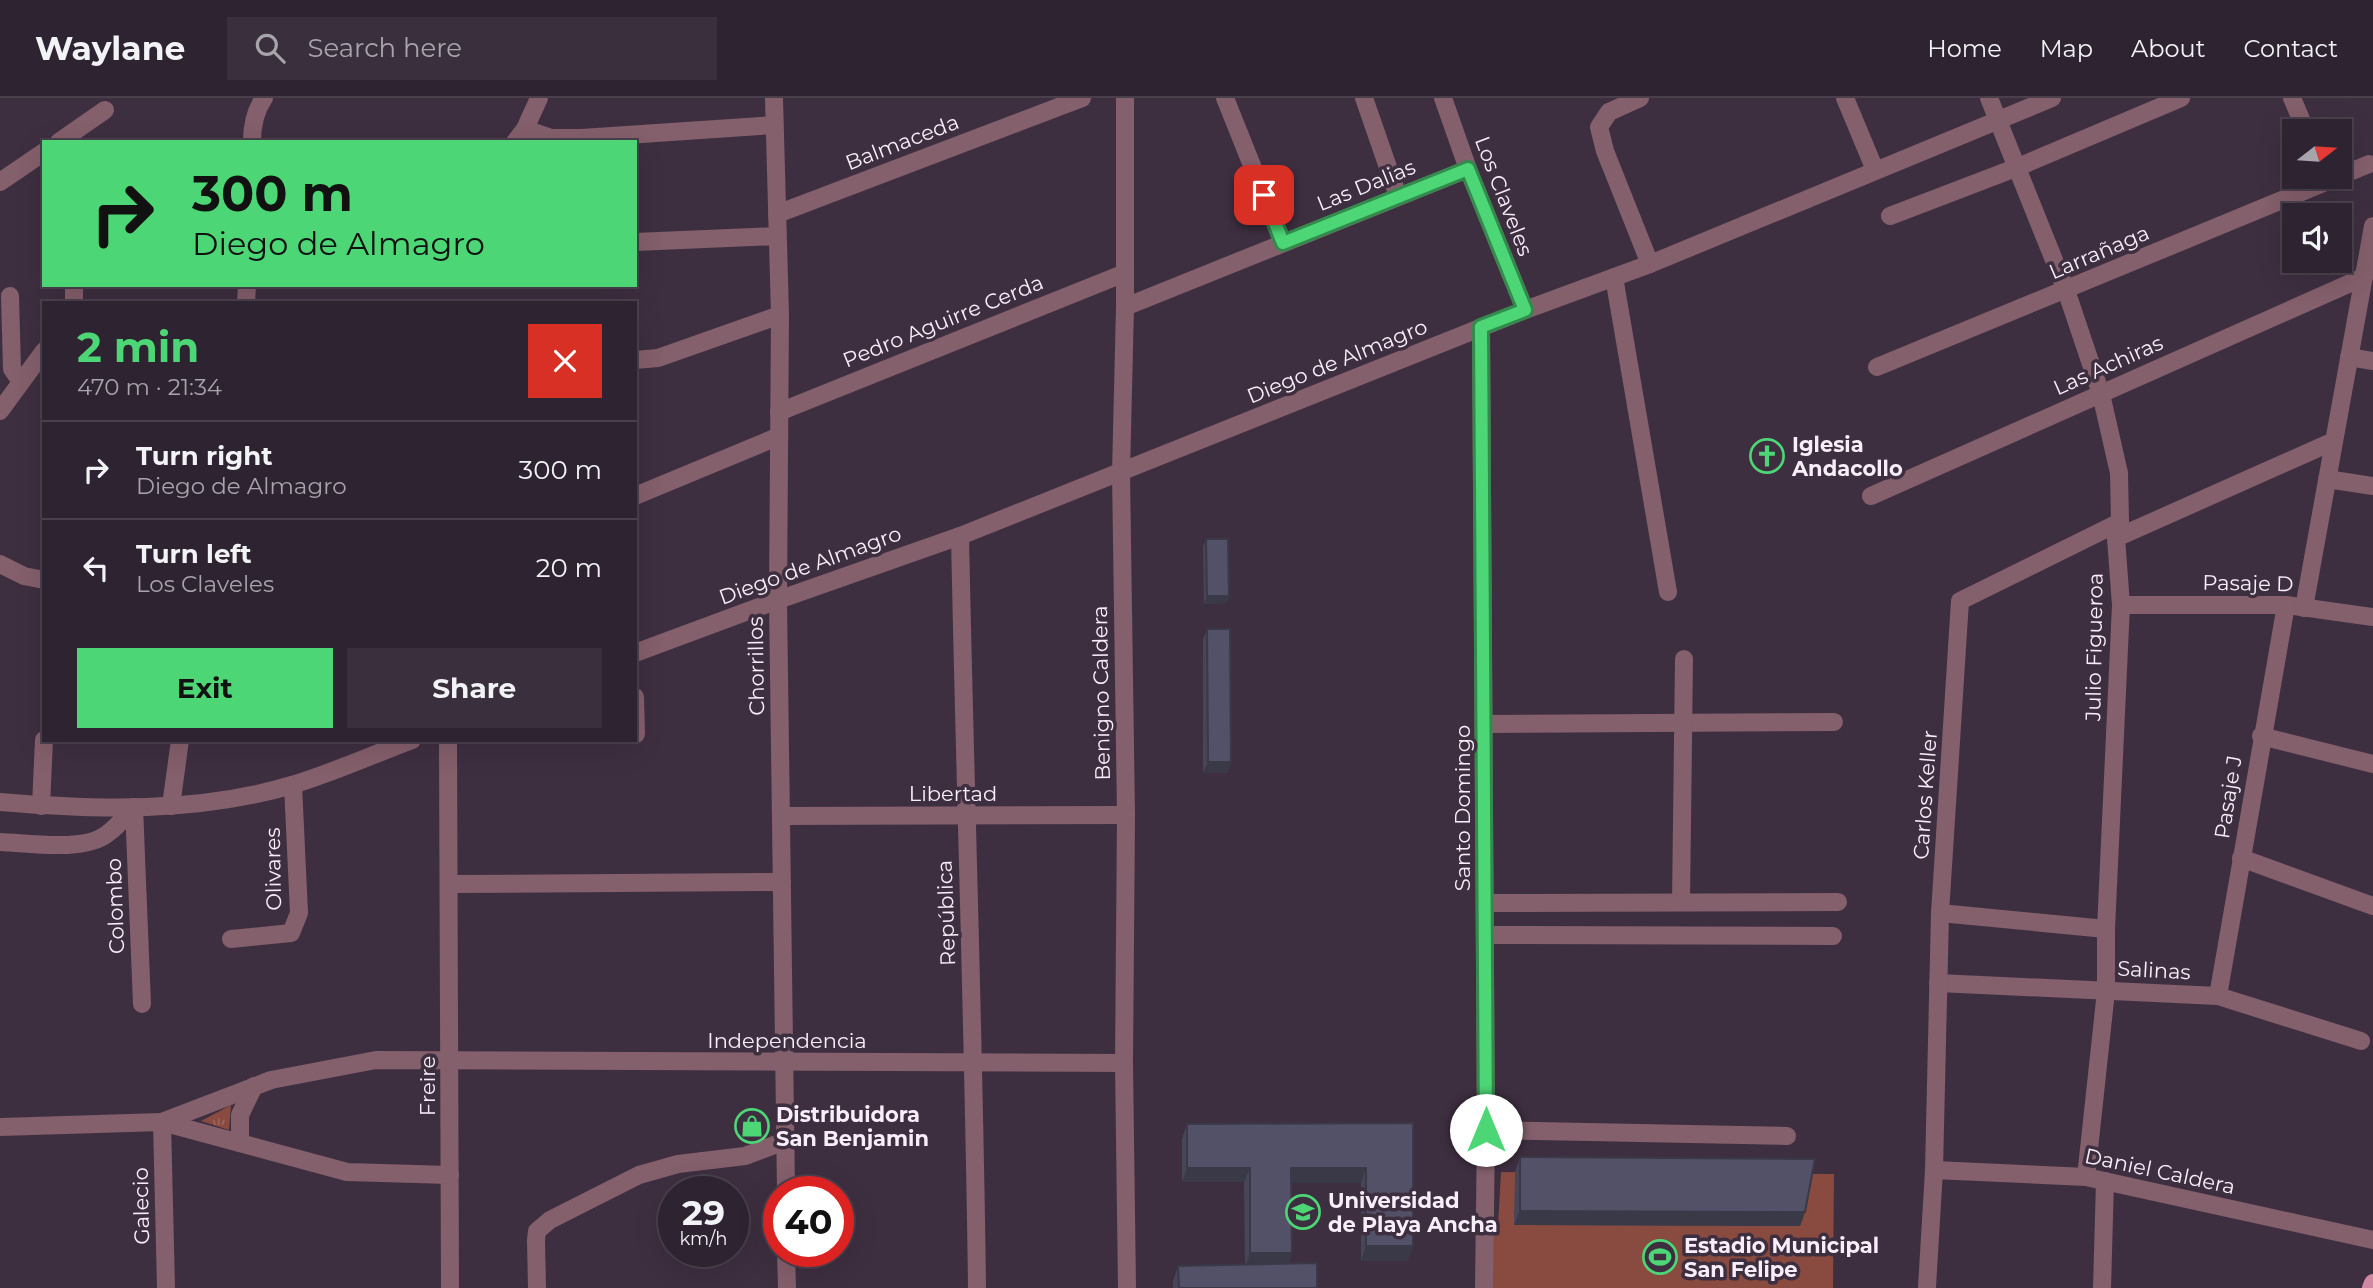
<!DOCTYPE html>
<meta charset="utf-8">
<style>
:root{--surface:#2e2330;--page:#3a2f3c;--text:#f1f3f6;--muted:#a7a4ab;--line:#49404c;--accent:#4dd676}
body{margin:0;font-family:Montserrat,sans-serif;background:var(--page);color:var(--text);height:100vh;display:flex;flex-direction:column;font-size:26px;white-space:nowrap}
*{box-sizing:border-box;margin:0}
p{font-size:23px;color:var(--muted)}
.icon{flex:none;width:38px;height:38px;fill:none;stroke:currentColor;stroke-width:2;stroke-linecap:round;stroke-linejoin:round}
.map{position:relative;flex:1;overflow:hidden}
.side{position:absolute;left:42px;top:203px;width:595px;height:441px;display:flex;flex-direction:column;background:var(--surface);border-radius:0px;box-shadow:0 7px 28px #0002,0 0 0 2px var(--line)}
.side>*{flex:none}
.hud{position:absolute;left:42px;top:42px;width:595px;height:147px;border-radius:0px;box-shadow:0 7px 28px #0002,0 0 0 2px var(--line);background:#4dd676;color:#111;overflow:hidden}
.needle{width:46px;rotate:73deg}
.controls{position:absolute;left:2282px;top:21px;display:grid;gap:14px}
.controls a{display:grid;place-items:center;width:70px;height:70px;border-radius:0px;background:var(--surface);box-shadow:0 7px 28px #0002,0 0 0 2px var(--line);font-size:35px}
.speed{position:absolute;left:658px;top:1078px;display:flex;gap:14px;font-size:35px;font-weight:700;text-align:center}
.speed>*{display:grid;place-content:center;width:91px;height:91px;border-radius:50%;background:var(--surface);box-shadow:0 7px 28px #0002,0 0 0 2px var(--line);line-height:1}
.speed small{font-size:18px;font-weight:400}
.speed .limit{border:10px solid #d22;background:#fff;color:#111}
.pin{position:absolute;display:grid;place-items:center;width:60px;height:60px;color:#fff;margin:-30px;border-radius:14px;box-shadow:0 4px 10px #0006}
.me{position:absolute;width:77px;margin:-38px;rotate:0deg;stroke-linejoin:round;filter:drop-shadow(0 0 5px #0008)}
.turn{display:flex;align-items:center;gap:24px;height:147px;padding:0 35px;font-size:32px}
.turn .icon{width:91px;height:91px;stroke-width:2.5}
.turn b{display:block;font-size:49px;line-height:60px}
.round{display:grid;place-items:center;flex:none;width:74px;height:74px;border-radius:0px;background:var(--page)}
.headline{display:flex;align-items:center;justify-content:space-between;height:119px;padding:0 35px}
h1{font-size:42px;font-weight:700;line-height:52px;color:var(--accent)}
.button{display:flex;gap:14px;margin-top:auto;padding:14px 35px}
.button a{flex:1;height:80px;border-radius:0px;background:var(--accent);color:#111;font-size:28px;font-weight:700;line-height:80px;text-align:center}
.button a+a{background:var(--page);color:var(--text)}
ul{padding:0;list-style:none}
li{display:flex;align-items:center;gap:21px;height:98px;padding:0 35px;border-top:2px solid var(--line)}
li div{flex:1}
li b{display:block;font-size:26px}
li em{font-style:normal}
header{display:flex;align-items:center;gap:42px;box-sizing:border-box;height:98px;padding:0 35px;background:var(--surface);border-bottom:2px solid var(--line)}
header strong{font-size:33px}
nav{display:flex;gap:38px;margin-inline-start:auto;font-size:24px}
.search{width:490px;height:63px;background:var(--page);display:flex;align-items:center;gap:18px;box-sizing:border-box;padding:0 24px;border-radius:0px;color:var(--muted);font-size:26px}
.map>svg:first-child{display:block}
</style>
<header>
<strong>Waylane</strong>
<div class="search"><svg class="icon" aria-label="search" viewBox="0 0 24 24"><circle cx="10" cy="10" r="6"/><path d="M15 15l6 6"/></svg>Search here</div>
<nav><a>Home</a><a>Map</a><a>About</a><a>Contact</a></nav>
</header>
<div class="map">
<svg width="2373" height="1190" viewBox="0 0 2373 1190">
<defs>
<pattern id="grass-tufts" width="24" height="20" patternUnits="userSpaceOnUse" patternTransform="scale(1.75)"><rect width="24" height="20" fill="#894a3f"/><path d="M3 7l-1-3M5 7V3M7 7l1-3M15 17l-1-3M17 17v-4M19 17l1-3" fill="none" stroke="#9a645c"/></pattern>
</defs>
<rect width="100%" height="100%" fill="#3e2f40"/>
<polygon fill="url(#grass-tufts)" points="231,1007 229,1032 201,1023"/>
<polygon fill="#894a3f" points="1501,1074 1834,1076 1833,1190 1486,1190 1487,1128 1498,1128"/>
<g fill="none" stroke-linecap="round" stroke-linejoin="round">
<g stroke="#845f6c" stroke-width="18">
<polyline points="774,0 780,217 778,502 786,1094"/>
<polyline points="1125,0 1125,209 1121,375 1126,717 1124,965 1127,1190"/>
<polyline points="1225,0 1283,145"/>
<polyline points="1364,0 1398,98"/>
<polyline points="1443,0 1468,71 1525,212"/>
<polyline points="1640,0 1609,14 1599,29 1605,53 1650,166"/>
<polyline points="1845,0 1875,72"/>
<polyline points="1989,0 2066,192 2101,296 2119,375 2120,424 2116,440 2121,507 2106,831 2106,893 2086,1079"/>
<polyline points="2292,0 2306,33"/>
<polyline points="525,31 551,40 582,40 774,27"/>
<polyline points="59,44 105,12"/>
<path d="M252 44C252 28 255 13 264 0"/>
<polyline points="515,44 525,31 539,0"/>
<polyline points="2340,78 2369,66"/>
<polyline points="0,84 44,54"/>
<polyline points="777,116 1082,0"/>
<polyline points="1890,118 2018,69 2181,0"/>
<polyline points="635,144 777,138"/>
<polyline points="1614,179 1668,494"/>
<polyline points="10,198 12,271 21,284"/>
<polyline points="74,205 74,187"/>
<polyline points="246,205 247,187"/>
<polyline points="1125,209 1468,71"/>
<polyline points="1481,230 1486,1032 1484,1190"/>
<polyline points="2349,259 2373,263"/>
<polyline points="635,262 658,260 780,217"/>
<polyline points="1877,269 2338,79"/>
<polyline points="0,313 44,253"/>
<polyline points="779,314 1125,175"/>
<polyline points="2327,381 2373,388"/>
<polyline points="635,398 777,339"/>
<polyline points="1871,398 2364,179"/>
<path d="M960 438C965 689 974 939 977 1190"/>
<polyline points="2116,440 2334,343"/>
<polyline points="0,466 24,478 44,482"/>
<polyline points="2121,507 2286,507 2373,519"/>
<polyline points="2304,510 2373,128"/>
<polyline points="635,555 778,502 960,438 1525,212 1650,166 2052,0"/>
<polyline points="635,599 636,636"/>
<polyline points="1484,626 1834,624"/>
<polyline points="2261,638 2373,666"/>
<polyline points="448,642 450,1190"/>
<path d="M0 704C96 712 198 715 292 687 332 675 372 657 412 642"/>
<polyline points="41,708 44,642"/>
<polyline points="171,708 180,642"/>
<polyline points="134,709 142,906"/>
<polyline points="781,718 1126,717"/>
<path d="M0 744C29 745 84 754 107 736 117 729 126 718 134 709"/>
<polyline points="2241,760 2373,808"/>
<polyline points="449,786 782,784"/>
<polyline points="1681,804 1684,561"/>
<polyline points="1485,805 1838,804"/>
<polyline points="1940,815 2106,831"/>
<polyline points="1485,837 1833,838"/>
<polyline points="231,841 291,835 299,815 293,687"/>
<polyline points="1938,885 2218,898 2361,943"/>
<polyline points="2218,898 2286,507"/>
<polyline points="162,1024 271,982 376,962 1124,965"/>
<polyline points="162,1024 166,1190"/>
<polyline points="0,1029 162,1024 347,1074 450,1077"/>
<polyline points="1486,1032 1787,1038"/>
<polyline points="240,1045 240,1017 254,988"/>
<polyline points="1934,1072 2086,1079 2373,1142"/>
<polyline points="786,1153 787,1190"/>
<polyline points="1927,1189 1934,1072 1940,815 1960,503 2120,424"/>
<polyline points="537,1190 536,1142 537,1133 550,1122 639,1077 678,1066 745,1058 785,1043"/>
<polyline points="2102,1190 2105,1083"/>
</g>
<polyline stroke="#d188a2" stroke-width="18" points="2371,1190 2373,1185"/>
</g>
<g fill="#474659">
<polygon points="1206,441 1229,498 1226,505 1204,506 1203,448"/>
<polygon points="1207,531 1231,664 1227,675 1203,675 1203,542"/>
<polygon points="1413,1025 1408,1163 1361,1163 1361,1085 1291,1085 1292,1155 1288,1166 1317,1190 1173,1190 1173,1183 1178,1168 1245,1167 1244,1084 1182,1084 1182,1041 1187,1026"/>
<polygon points="1520,1059 1805,1114 1800,1128 1514,1127 1515,1074"/>
</g>
<g fill="#393948">
<polygon points="1207,498 1229,498 1226,505 1204,506"/>
<polygon points="1208,664 1231,664 1227,675 1203,675"/>
<polygon points="1187,1070 1250,1070 1244,1084 1182,1084"/>
<polygon points="1291,1070 1366,1070 1361,1085 1286,1085"/>
<polygon points="1520,1113 1805,1114 1800,1128 1514,1127"/>
<polygon points="1366,1148 1413,1148 1408,1163 1361,1163"/>
<polygon points="1250,1155 1292,1155 1286,1170 1245,1170"/>
</g>
<g fill="#525167" stroke="#393948" stroke-width="2">
<polygon points="1206,441 1228,441 1229,498 1207,498"/>
<polygon points="1207,531 1230,531 1231,664 1208,664"/>
<polygon points="1413,1025 1413,1148 1366,1148 1366,1070 1291,1070 1292,1155 1250,1155 1250,1070 1187,1070 1187,1026"/>
<polygon points="1520,1059 1815,1061 1805,1114 1520,1113"/>
<polygon points="1317,1165 1317,1190 1179,1190 1178,1168"/>
</g>
<g fill="none" stroke-linecap="round" stroke-linejoin="round">
<g stroke="#328b4d" stroke-width="18">
<polyline id="route" points="1264,97 1283,145 1468,71 1525,212 1481,229 1486,1032"/>
</g>
<use href="#route" stroke="#4dd676" stroke-width="12"/>
</g>
<defs>
<g id="church-ring" transform="scale(1.75)"><circle r="9.5" fill="#3e2f40" stroke="#4dd676" stroke-width="1.5"/><path d="M-1.2-6h2.4v3.5h3.3v2.4h-3.3V6h-2.4V-.1h-3.3v-2.4h3.3Z" fill="#4dd676"/></g>
<g id="shop-ring" transform="scale(1.75)"><circle r="9.5" fill="#3e2f40" stroke="#4dd676" stroke-width="1.5"/><path d="M-5-2.5h2.3a2.7 3.5 0 0 1 5.4 0H5L5.5 6h-11ZM-1.5-2.5h3a1.5 2.3 0 0 0-3 0Z" fill="#4dd676"/></g>
<g id="university-ring" transform="scale(1.75)"><circle r="9.5" fill="#3e2f40" stroke="#4dd676" stroke-width="1.5"/><path d="M0-5L7-2L0 1L-7-2ZM-4 1L0 2.5L4 1V4Q0 6-4 4Z" fill="#4dd676"/></g>
<g id="stadium-ring" transform="scale(1.75)"><circle r="9.5" fill="#3e2f40" stroke="#4dd676" stroke-width="1.5"/><path d="M0-5a6.5 5 0 1 0 0 10a6.5 5 0 1 0 0-10ZM-3.5-1.8h7v3.6h-7Z" fill="#4dd676"/></g>
</defs>
<g fill-rule="evenodd">
<use href="#church-ring" x="1767" y="358"/>
<use href="#shop-ring" x="752" y="1028"/>
<use href="#university-ring" x="1303" y="1114"/>
<use href="#stadium-ring" x="1660" y="1159"/>
</g>
<g text-anchor="middle" dominant-baseline="central" stroke-width="7" stroke-linejoin="round" paint-order="stroke">
<g font-size="21" fill="#f8eef9" stroke="#3e2f40">
<text transform="translate(902 44) rotate(-21)">Balmaceda</text>
<text transform="translate(1366 87) rotate(-22)">Las Dalias</text>
<text transform="translate(1504 98) rotate(69)">Los Claveles</text>
<text transform="translate(2099 154) rotate(-23)">Larrañaga</text>
<text transform="translate(943 223) rotate(-22)">Pedro Aguirre Cerda</text>
<text transform="translate(1337 263) rotate(-22)">Diego de Almagro</text>
<text transform="translate(2108 267) rotate(-24)">Las Achiras</text>
<text transform="translate(810 467) rotate(-20)">Diego de Almagro</text>
<text transform="translate(2248 485) rotate(1)">Pasaje D</text>
<text transform="translate(2094 549) rotate(-89)">Julio Figueroa</text>
<text transform="translate(756 568) rotate(-91)">Chorrillos</text>
<text transform="translate(1101 595) rotate(-91)">Benigno Caldera</text>
<text x="953" y="695">Libertad</text>
<text transform="translate(1925 697) rotate(-86)">Carlos Keller</text>
<text transform="translate(2228 699) rotate(-81)">Pasaje J</text>
<text transform="translate(1462 710) rotate(-90)">Santo Domingo</text>
<text transform="translate(273 771) rotate(-91)">Olivares</text>
<text transform="translate(115 808) rotate(-92)">Colombo</text>
<text transform="translate(946 815) rotate(-92)">República</text>
<text transform="translate(2154 872) rotate(3)">Salinas</text>
<text x="787" y="942">Independencia</text>
<text transform="translate(427 988) rotate(-90)">Freire</text>
<text transform="translate(2160 1073) rotate(12)">Daniel Caldera</text>
<text transform="translate(141 1108) rotate(-91)">Galecio</text>
</g>
<g font-size="21" font-weight="bold" fill="#f8eef9" stroke="#3e2f40" text-anchor="start">
<text x="1792" y="346">Iglesia<tspan x="1792" dy="24">Andacollo</tspan></text>
<text x="776" y="1016">Distribuidora<tspan x="776" dy="24">San Benjamin</tspan></text>
<text x="1328" y="1102">Universidad<tspan x="1328" dy="24">de Playa Ancha</tspan></text>
<text x="1684" y="1147">Estadio Municipal<tspan x="1684" dy="24">San Felipe</tspan></text>
</g>
</g>
</svg>
<div class="controls">
<a><svg class="needle" viewBox="-14 -14 28 28"><path d="M0-13l5 13h-10z" fill="#e53935"/><path d="M0 13l5-13h-10z" fill="#a7a4ab"/></svg></a>
<a><svg class="icon" aria-label="sound" viewBox="0 0 24 24"><path d="M4 9h4l5-4v14l-5-4H4zM17 9q2 3 0 6"/></svg></a>
</div>
<div class="speed"><div>29<small>km/h</small></div><div class="limit">40</div></div>
<div class="pin" style="left:1264px;top:97px;background:#d93025"><svg class="icon" aria-label="arrive" viewBox="0 0 24 24"><path d="M6 21V4h12l-3 4 3 4H6"/></svg></div>
<svg class="me" style="left:1486px;top:1032px" viewBox="-20 -20 40 40"><circle r="19" fill="#fff"/><path d="M0-13L10 11 0 6-10 11z" fill="#4dd676"/></svg>
<div class="hud">
<div class="turn"><svg class="icon" aria-label="right" viewBox="0 0 24 24"><path d="M7 20v-9h11M14 6l5 5-5 5"/></svg><div><b>300 m</b>Diego de Almagro</div></div>
</div>
<section class="side">
<div class="headline"><div><h1>2 min</h1><p>470 m · 21:34</p></div><a class="round" style="background:#d93025;color:#fff"><svg class="icon" aria-label="close" viewBox="0 0 24 24"><path d="M6 6l12 12M18 6L6 18"/></svg></a></div>
<ul>
<li><svg class="icon" aria-label="right" viewBox="0 0 24 24"><path d="M7 20v-9h11M14 6l5 5-5 5"/></svg><div><b>Turn right</b><p>Diego de Almagro</p></div><em>300 m</em></li>
<li><svg class="icon" aria-label="left" viewBox="0 0 24 24"><path d="M17 20v-9H6M10 6l-5 5 5 5"/></svg><div><b>Turn left</b><p>Los Claveles</p></div><em>20 m</em></li>
</ul>
<div class="button"><a>Exit</a><a>Share</a></div>
</section>
</div>
